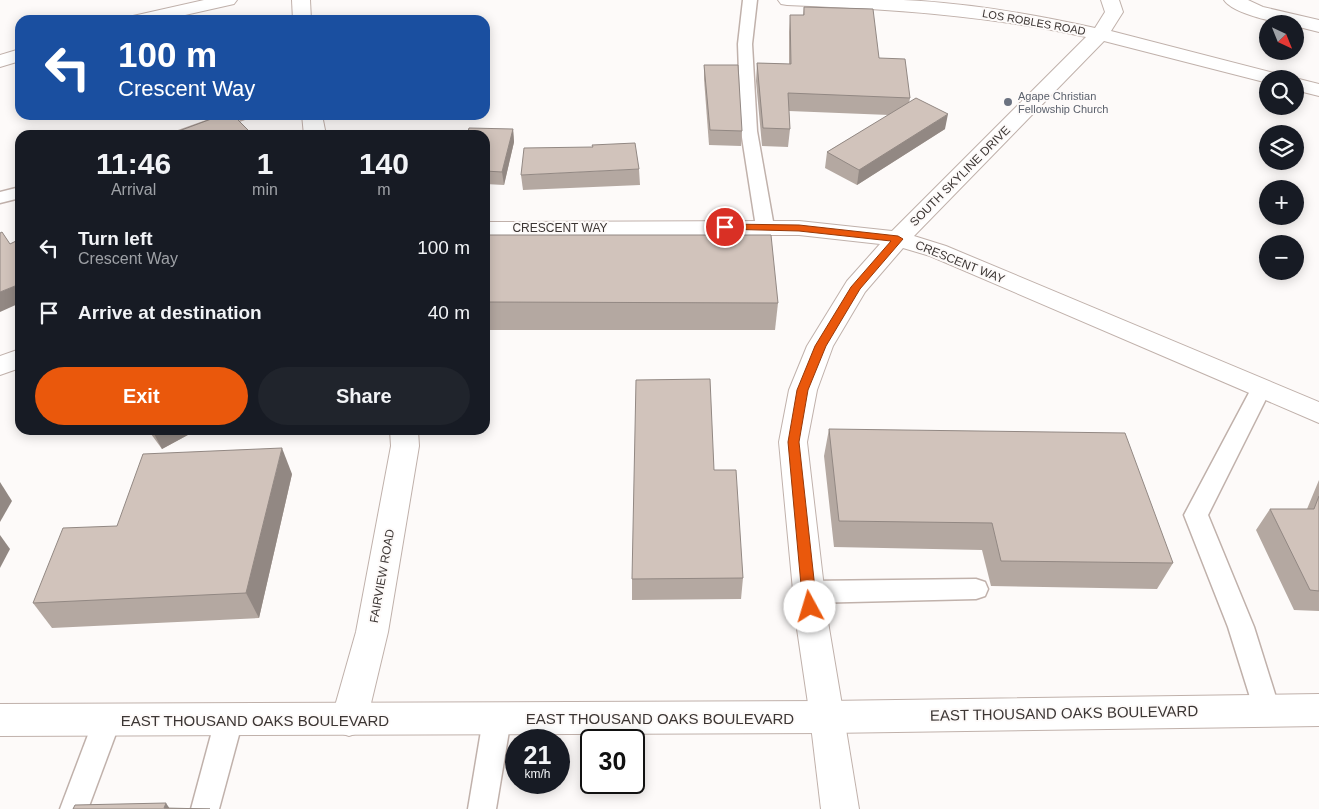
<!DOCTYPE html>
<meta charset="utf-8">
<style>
:root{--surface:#171b24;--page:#20242c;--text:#f1f3f6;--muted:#9ea1a6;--accent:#ea580c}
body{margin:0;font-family:Arial,sans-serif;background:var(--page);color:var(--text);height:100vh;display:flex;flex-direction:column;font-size:19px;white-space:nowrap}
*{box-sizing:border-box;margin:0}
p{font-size:16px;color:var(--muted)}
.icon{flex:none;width:28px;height:28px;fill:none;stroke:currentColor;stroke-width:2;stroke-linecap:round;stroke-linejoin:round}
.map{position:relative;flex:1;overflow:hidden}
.drawer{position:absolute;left:15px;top:130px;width:475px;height:305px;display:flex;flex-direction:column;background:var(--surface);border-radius:15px;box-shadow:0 2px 12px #0003}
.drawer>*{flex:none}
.banner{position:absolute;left:15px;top:15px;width:475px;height:105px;border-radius:15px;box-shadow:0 2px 12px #0003;background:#1a4fa0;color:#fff;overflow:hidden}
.needle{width:32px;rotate:137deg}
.controls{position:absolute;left:1259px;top:15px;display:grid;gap:10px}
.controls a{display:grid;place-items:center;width:45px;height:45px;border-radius:50%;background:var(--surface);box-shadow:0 2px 12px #0003;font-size:25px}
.speed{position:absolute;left:505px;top:729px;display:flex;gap:10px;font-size:25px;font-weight:700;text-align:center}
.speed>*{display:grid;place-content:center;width:65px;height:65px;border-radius:50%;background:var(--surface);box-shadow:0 2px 12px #0003;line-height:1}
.speed small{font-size:12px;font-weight:400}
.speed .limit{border:2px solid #111;border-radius:8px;background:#fff;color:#111}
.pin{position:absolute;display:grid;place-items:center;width:42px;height:42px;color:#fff;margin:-21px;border:2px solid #fff;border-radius:50%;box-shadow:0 1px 5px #0007}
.me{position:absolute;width:55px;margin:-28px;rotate:354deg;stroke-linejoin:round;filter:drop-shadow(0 0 4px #0008)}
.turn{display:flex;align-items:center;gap:18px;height:105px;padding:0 20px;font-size:22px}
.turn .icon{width:65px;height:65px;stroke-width:2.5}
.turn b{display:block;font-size:35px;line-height:42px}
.eta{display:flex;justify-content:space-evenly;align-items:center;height:85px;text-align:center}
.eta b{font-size:30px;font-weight:700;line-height:35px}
.action{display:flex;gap:10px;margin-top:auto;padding:10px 20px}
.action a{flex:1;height:58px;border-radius:30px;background:var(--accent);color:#fff;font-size:20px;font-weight:700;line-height:58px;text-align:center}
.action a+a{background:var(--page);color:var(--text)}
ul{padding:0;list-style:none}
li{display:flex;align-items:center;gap:15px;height:65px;padding:0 20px}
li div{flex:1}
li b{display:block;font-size:19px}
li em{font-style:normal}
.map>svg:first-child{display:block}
</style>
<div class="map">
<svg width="1319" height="809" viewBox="0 0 1319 809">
<rect width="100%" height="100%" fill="#fdfaf9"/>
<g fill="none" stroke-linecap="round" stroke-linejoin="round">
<g stroke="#c0b1ab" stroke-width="3">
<g id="lane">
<polygon points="743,0 757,0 752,44 757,131 774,227 771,231 765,233 759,231 756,227 741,131 738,44"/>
<polygon points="225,115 248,115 246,118 199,135 175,135 177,132"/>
<polygon points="20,187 20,198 0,203 0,192"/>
<polygon points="1261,381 1268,384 1271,389 1208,515 1254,627 1280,710 1277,719 1267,722 1257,719 1254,710 1228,627 1184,515 1251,389 1254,384"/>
<polygon points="976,579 985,582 988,589 985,596 976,599 809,603 800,599 797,592 800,585 809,581"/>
<polygon points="497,706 507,710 511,719 496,809 468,809 483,719 487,710"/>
<polygon points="107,707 117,711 121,720 88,809 60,809 97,711"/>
<polygon points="229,707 239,711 243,720 219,809 191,809 215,720 219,711"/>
</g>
</g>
<g stroke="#c0b1ab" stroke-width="2">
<g id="street">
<polygon points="204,0 237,0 234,4 163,20 130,20 133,16"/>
<polygon points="292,0 310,0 311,20 293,20"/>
<path d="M778 0C820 0 862 0 903 0 968 3 1032 14 1095 28L1105 12 1101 0H1119L1123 12 1111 31 1282 75 1285 79H1268V83L1104 41 914 236 946 246 1319 402V423L930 256 903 248 865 292 833 346 817 390 807 442 828 622 844 717 839 729 827 733 815 729 810 717 796 622 779 442 789 390 807 346 847 281 880 244 799 235 485 236V222L799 221 892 231 1086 37C987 15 888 9 787 5L781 4Z"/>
<path d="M1224 0H1248L1263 7 1319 20V32L1295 26V24C1279 24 1233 14 1224 0Z"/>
<polygon points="20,49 20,61 0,67 0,55"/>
<polygon points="1295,78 1319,84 1319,96 1295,90 1295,79 1292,79"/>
<polygon points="302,115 322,115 326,135 304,135"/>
<polygon points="20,349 20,368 0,375 0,356"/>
<polygon points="390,430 418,430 419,446 388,632 367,720 361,732 349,736 337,732 331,720 356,632 391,446"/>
</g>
</g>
<g stroke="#c0b1ab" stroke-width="2">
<polygon id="secondary" points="827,701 839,705 844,717 859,809 821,809 810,717 815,705"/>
</g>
<g stroke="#c0b1ab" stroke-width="2">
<polygon id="primary" points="1319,694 1319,726 827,733 0,736 0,704 827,701"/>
</g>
<use href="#lane" fill="#fff" fill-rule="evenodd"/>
<use href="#street" fill="#fff" fill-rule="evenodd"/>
<use href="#secondary" fill="#fff" fill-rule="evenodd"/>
<use href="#primary" fill="#fff" fill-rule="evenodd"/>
</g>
<g fill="#b4a8a1">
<polygon points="804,7 879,58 910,98 909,103 945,129 857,185 825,168 827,152 889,115 789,111 790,129 788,147 762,146 756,81 757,63 789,64 789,32 790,15 803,15"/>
<polygon points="704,65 742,131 741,146 709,145 704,79"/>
<polygon points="513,129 514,142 504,185 485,184 485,135"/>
<polygon points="639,169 640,185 523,190 521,175"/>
<polygon points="485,235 778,303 775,330 485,330"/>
<polygon points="829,429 1173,563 1157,589 991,586 982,550 834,547 824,456"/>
<polygon points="148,430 197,430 162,449"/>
<polygon points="714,470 743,578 741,599 632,600 632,579"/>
<polygon points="292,474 259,618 52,628 33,603 117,526"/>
<polygon points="1319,480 1319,611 1294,610 1256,530 1270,509 1307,509"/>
</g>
<g fill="#928883">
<polygon points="948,114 945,129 857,185 859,170"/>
<polygon points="513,129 514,142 504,185 502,172"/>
<polygon points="20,284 20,303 0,312 0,292"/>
<polygon points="152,430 197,430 162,449"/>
<polygon points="282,448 292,474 259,618 246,593"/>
<polygon points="0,482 12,501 0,522"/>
<polygon points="0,535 10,549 0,568"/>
<polygon points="166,803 170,809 164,808"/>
</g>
<g fill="#d1c3bb" stroke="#928883">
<polygon points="804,7 873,9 879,58 905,59 910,98 788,93 790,129 763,128 757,63 791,64 790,15 804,15"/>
<polygon points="704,65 738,65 742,131 710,130"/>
<polygon points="916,98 948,114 859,170 827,152"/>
<polygon points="222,115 233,115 253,135 168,135"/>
<polygon points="469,128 513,129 502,172 485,171 485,135 467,135"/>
<polygon points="635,143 639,169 521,175 524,148 593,147 592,145"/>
<polygon points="2,232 10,244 20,239 20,284 0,292 0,233"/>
<polygon points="485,235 771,235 778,303 485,302"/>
<polygon points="710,379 714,470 736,470 743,578 632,579 636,380"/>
<polygon points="829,429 1125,433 1173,563 1001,561 992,523 839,521"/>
<polygon points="282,448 246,593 33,603 63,528 117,526 143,454"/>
<polygon points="1319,496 1319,591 1310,590 1270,509 1314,509"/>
<polygon points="166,803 164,808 210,809 73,809 75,805"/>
</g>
<polygon fill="#ea580c" stroke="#983908" points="725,224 799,225 898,236 903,239 860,289 826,346 808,390 799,442 817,607 815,611 810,613 805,611 803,607 788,442 797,390 815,346 851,287 891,241 799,231 721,229 720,227"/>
<circle fill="#6b7280" stroke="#fdfaf9" stroke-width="2" cx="1008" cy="102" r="5"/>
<g text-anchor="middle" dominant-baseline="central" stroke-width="4" stroke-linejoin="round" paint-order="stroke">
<g font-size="11" fill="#3c3634" stroke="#fdfaf9">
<text transform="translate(1034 22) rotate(10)">LOS ROBLES ROAD</text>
</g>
<g font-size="11" fill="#5b616d" stroke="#fdfaf9" text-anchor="start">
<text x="1018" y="96">Agape Christian<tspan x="1018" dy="13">Fellowship Church</tspan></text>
</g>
<g font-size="12" fill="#3c3634" stroke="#fdfaf9">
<text transform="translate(960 176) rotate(-45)">SOUTH SKYLINE DRIVE</text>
<text x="560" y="228">CRESCENT WAY</text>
<text transform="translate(960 262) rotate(22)">CRESCENT WAY</text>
<text transform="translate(382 576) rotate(-80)">FAIRVIEW ROAD</text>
</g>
<g font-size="15" fill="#3c3634" stroke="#fdfaf9">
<text transform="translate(1064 713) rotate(-1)">EAST THOUSAND OAKS BOULEVARD</text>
<text x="660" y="718">EAST THOUSAND OAKS BOULEVARD</text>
<text x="255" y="720">EAST THOUSAND OAKS BOULEVARD</text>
</g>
</g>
</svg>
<div class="controls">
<a><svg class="needle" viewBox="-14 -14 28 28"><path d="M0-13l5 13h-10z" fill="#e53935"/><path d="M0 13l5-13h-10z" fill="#9ea1a6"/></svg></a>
<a><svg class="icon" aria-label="search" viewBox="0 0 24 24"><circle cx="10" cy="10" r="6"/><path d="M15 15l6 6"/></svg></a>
<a><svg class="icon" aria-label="layers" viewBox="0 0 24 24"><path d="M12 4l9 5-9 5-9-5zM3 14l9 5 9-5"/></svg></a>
<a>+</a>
<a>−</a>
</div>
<div class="speed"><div>21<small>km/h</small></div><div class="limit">30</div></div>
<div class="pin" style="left:725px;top:227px;background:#d93025"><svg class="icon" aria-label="arrive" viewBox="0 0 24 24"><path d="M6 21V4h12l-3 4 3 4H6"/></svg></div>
<svg class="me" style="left:810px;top:607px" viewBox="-20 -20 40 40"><circle r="19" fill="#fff"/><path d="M0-13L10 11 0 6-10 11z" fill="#ea580c"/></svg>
<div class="banner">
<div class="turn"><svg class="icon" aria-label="left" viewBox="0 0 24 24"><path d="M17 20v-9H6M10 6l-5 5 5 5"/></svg><div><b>100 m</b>Crescent Way</div></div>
</div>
<section class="drawer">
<div class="eta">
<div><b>11:46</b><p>Arrival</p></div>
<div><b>1</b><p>min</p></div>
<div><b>140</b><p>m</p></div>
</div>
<ul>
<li><svg class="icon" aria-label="left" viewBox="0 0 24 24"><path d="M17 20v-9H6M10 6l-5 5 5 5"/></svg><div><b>Turn left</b><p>Crescent Way</p></div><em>100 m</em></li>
<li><svg class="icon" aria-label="arrive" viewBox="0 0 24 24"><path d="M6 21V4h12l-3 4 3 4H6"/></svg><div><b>Arrive at destination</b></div><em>40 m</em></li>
</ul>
<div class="action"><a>Exit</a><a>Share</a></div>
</section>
</div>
